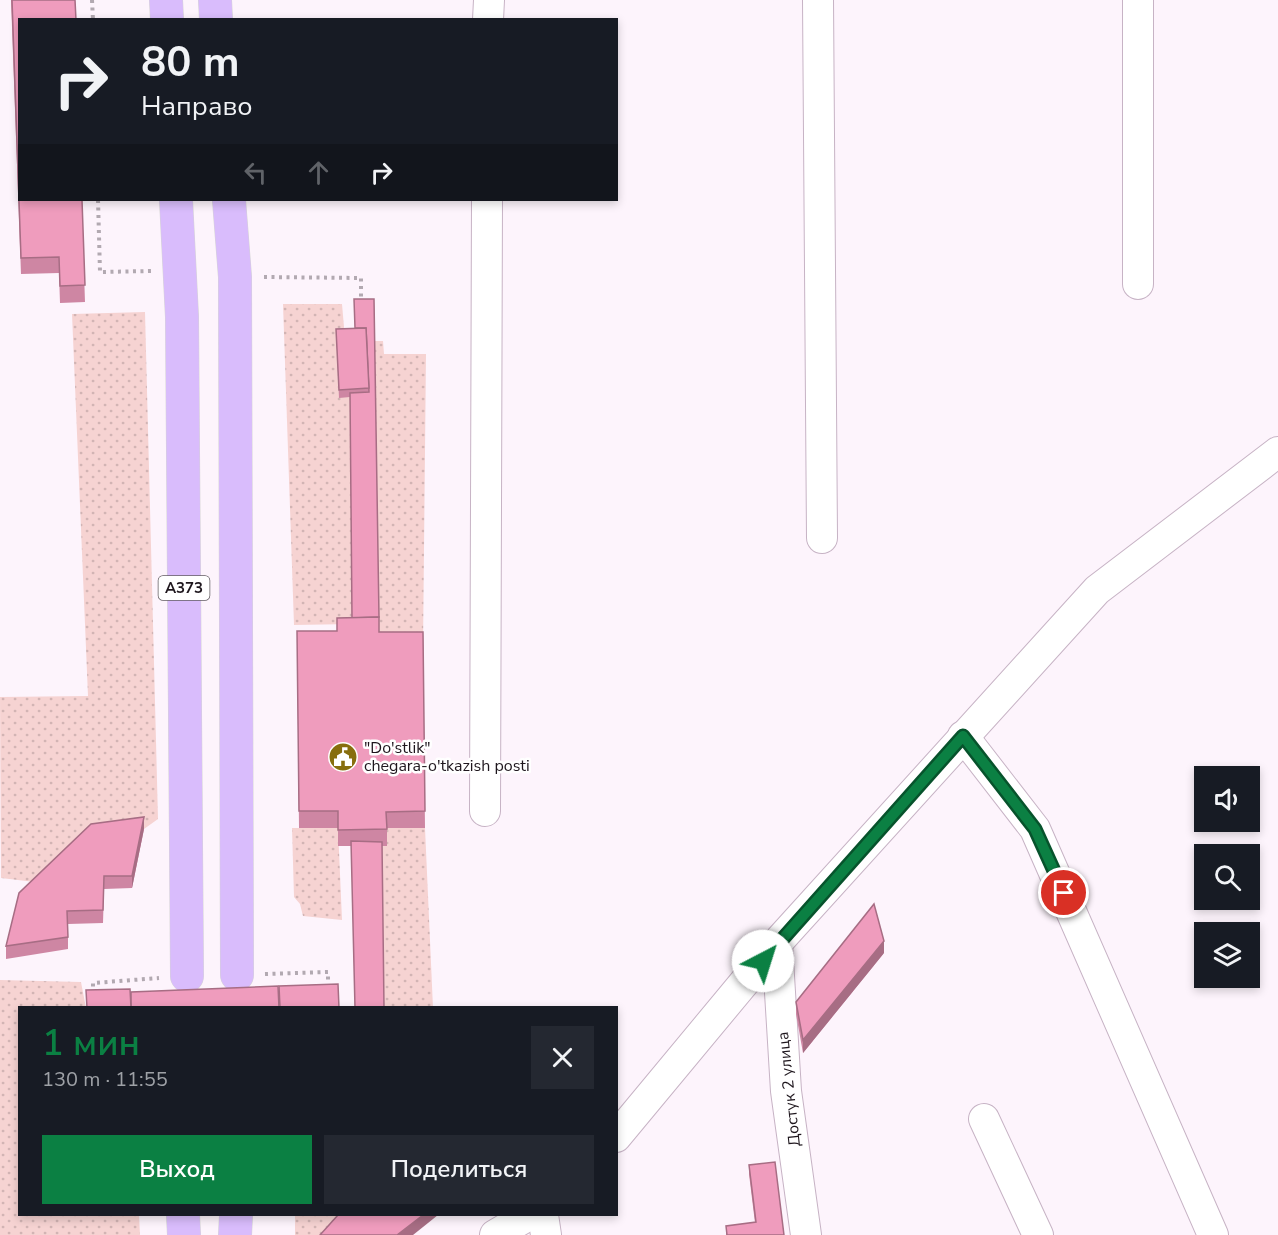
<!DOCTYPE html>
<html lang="ru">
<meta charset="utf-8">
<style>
:root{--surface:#171b24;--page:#242831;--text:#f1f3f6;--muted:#9ea1a6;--accent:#0b8043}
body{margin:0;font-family:"Nunito Sans",sans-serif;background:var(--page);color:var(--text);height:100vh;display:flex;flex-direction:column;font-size:22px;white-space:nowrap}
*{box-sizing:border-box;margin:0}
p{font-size:20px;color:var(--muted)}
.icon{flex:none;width:33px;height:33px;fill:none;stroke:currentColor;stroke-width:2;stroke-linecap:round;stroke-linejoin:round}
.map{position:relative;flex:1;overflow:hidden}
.panel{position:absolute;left:18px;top:1006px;width:600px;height:210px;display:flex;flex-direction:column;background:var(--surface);border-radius:0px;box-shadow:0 3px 9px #0003}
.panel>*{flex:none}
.banner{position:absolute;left:18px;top:18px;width:600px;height:183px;border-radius:0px;box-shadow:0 3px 9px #0003;background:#171b24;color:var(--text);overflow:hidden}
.buttons{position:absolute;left:1194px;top:766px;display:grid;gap:12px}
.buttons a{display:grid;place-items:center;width:66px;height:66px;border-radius:0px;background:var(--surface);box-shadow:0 3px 9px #0003;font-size:30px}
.pin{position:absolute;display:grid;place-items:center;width:51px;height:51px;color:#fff;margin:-26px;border:3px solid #fff;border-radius:50%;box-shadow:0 2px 6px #0007}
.me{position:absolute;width:66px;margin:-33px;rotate:40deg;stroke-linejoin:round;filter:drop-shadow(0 0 4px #0008)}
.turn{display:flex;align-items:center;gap:21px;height:126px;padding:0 24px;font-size:27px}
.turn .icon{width:78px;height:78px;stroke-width:2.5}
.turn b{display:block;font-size:42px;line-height:51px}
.lanes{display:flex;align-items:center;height:57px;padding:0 24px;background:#0003;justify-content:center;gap:30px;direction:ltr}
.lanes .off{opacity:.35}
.round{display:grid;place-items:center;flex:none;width:63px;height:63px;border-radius:0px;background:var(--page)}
.summary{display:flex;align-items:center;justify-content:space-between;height:102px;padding:0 24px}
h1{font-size:36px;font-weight:600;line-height:45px;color:var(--accent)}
.button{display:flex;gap:12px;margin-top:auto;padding:12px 24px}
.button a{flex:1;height:69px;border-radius:0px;background:var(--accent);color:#fff;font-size:24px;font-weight:600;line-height:69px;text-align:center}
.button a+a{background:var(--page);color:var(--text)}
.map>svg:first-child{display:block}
</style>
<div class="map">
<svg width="1278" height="1235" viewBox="0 0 1278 1235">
<defs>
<pattern id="grass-dots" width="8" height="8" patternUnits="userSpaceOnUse" patternTransform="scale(1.5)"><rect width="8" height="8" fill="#f6d3d2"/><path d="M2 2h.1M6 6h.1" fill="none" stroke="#d2b4b4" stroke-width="1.8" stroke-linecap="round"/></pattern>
</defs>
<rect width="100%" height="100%" fill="#fdf4fc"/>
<g fill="url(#grass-dots)">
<polygon points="283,304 342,304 350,397 353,624 294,625"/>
<polygon points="145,312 158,819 144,829 91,836 43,883 1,878 0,697 88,696 72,314"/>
<polygon points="374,341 383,341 384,354 426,354 423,648 379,648"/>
<polygon points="292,828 338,828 342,920 303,916 300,904 294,897"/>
<polygon points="386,828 425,828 433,1008 384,1008 382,846"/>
<polygon points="0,980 81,982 86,1008 20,1008 20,1215 139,1215 140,1235 0,1235"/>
<polygon points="295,1215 349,1215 331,1235 295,1235"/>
</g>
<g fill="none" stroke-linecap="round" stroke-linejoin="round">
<g stroke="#c7b3c5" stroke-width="32">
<g id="minor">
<polyline points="818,0 822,538"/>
<polyline points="1138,0 1138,284"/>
<polyline points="488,20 489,0"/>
<polyline points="963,736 1035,829 1213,1235"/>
<polyline points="485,811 487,200"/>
<polyline points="777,943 786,1091 806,1235"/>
<polyline points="984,1119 1038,1235"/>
<polyline points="616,1137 777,943 1097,590 1278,452"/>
<polyline points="543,1215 546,1235"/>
<polyline points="495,1235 529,1215"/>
</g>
</g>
<g stroke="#d6d5d6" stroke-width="34">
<g id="highway">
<polyline points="166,0 167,20"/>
<polyline points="215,0 216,20"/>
<polyline points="176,200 182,317 187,976"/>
<polyline points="229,200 235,277 237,975"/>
<polyline points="183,1215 184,1235"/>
<polyline points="235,1235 236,1215"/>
</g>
</g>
<g stroke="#b2a9b1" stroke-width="4" stroke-dasharray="3 4.5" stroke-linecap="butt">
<polyline points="92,0 93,20"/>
<polyline points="98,200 100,272 152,271"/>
<polyline points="264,277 361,278 361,300"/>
<polyline points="265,974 328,972 328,989"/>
<polyline points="93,994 93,983 159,978"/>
</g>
<use href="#minor" stroke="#fff" stroke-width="30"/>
<use href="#highway" stroke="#d9bcfc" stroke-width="33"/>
</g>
<g fill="#ce86a3">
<polygon points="11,0 75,0 85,302 60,303 59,273 21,274"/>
<polygon points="374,299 379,632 423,632 425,828 387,828 387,846 338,846 338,828 299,828 297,631 337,631 352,618 350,397 339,398 336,329 355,328"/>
<polygon points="144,829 132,888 104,889 103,923 68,924 68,949 6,959 6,946"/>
<polygon points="884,953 803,1053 796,1014 796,1002"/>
<polygon points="749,1165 784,1235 726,1235 726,1226 755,1223 749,1174"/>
</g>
<g fill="#a76d84">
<polygon points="144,817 144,829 132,888 132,876"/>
<polygon points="884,941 884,953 803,1053 803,1040"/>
<polygon points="423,1215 438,1215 413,1235 397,1235"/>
</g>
<g fill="#ef9cbd" stroke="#a76d84" stroke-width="1.5">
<polygon points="12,0 75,0 76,20 20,20 20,200 82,200 85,285 60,286 59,257 21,258"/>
<polygon points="354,299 374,299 379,617 352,618 350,393 369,392 366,328 355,328"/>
<polygon points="366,328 369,388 339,390 336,329"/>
<polygon points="379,617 379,632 423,632 425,811 386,812 387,829 338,830 338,811 299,811 297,631 337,631 337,618"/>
<polygon points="144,817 132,876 104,876 103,910 67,911 68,937 6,946 19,893 91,824"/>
<polygon points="351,841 382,842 384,1008 355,1008"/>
<polygon points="874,904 884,941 803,1040 796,1002"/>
<polygon points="338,984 339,1008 280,1008 279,986"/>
<polygon points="278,986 279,1008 131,1008 131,992"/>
<polygon points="130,989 131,1008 87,1008 86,990"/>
<polygon points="775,1162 784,1235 727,1235 726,1226 756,1222 749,1165"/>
<polygon points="338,1215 423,1215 397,1235 320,1235"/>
</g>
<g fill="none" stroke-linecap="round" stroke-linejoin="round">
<g stroke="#07532c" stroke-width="15">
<polyline id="route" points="763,961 963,736 1035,829 1064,893"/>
</g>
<use href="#route" stroke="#0b8043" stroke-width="10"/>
</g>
<defs>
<g id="civic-disc" transform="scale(1.5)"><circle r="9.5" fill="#876e0e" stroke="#fff"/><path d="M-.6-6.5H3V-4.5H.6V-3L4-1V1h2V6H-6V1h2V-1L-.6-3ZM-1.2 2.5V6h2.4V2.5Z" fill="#fff"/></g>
</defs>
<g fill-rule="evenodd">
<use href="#civic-disc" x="343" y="757"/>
</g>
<g text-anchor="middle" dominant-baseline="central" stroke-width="5" stroke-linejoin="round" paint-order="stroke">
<rect fill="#fff" stroke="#625c61" stroke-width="1.5" x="158.5" y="576" width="51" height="24" rx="4.5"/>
<g font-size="15" font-weight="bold" fill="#1e161d">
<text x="184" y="588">A373</text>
</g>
<g font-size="16" fill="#1e161d" stroke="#fff" text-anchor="start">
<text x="364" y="748">"Do'stlik"<tspan x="364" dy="18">chegara-o'tkazish posti</tspan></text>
</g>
<g font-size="16" fill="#1e161d" stroke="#fff">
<text transform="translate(789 1089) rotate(-96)">Достук 2 улица</text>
</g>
</g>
</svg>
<div class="buttons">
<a><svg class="icon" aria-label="sound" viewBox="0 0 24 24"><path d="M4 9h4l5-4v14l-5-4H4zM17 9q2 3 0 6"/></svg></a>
<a><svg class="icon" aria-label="search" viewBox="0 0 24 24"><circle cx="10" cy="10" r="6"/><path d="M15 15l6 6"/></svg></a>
<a><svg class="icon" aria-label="layers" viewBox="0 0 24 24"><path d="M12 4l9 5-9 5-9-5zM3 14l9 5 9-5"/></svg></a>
</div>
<div class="pin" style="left:1064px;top:893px;background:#d93025"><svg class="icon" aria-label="arrive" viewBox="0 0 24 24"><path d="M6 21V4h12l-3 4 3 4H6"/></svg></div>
<svg class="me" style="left:763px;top:961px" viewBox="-20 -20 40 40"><circle r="19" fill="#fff"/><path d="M0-13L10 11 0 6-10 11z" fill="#0b8043"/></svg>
<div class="banner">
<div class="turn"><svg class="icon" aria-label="right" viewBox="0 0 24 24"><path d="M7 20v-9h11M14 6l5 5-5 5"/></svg><div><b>80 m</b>Направо</div></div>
<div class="lanes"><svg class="icon off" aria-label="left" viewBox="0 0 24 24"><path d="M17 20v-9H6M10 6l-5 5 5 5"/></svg><svg class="icon off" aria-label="ahead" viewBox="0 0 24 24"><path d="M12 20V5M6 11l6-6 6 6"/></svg><svg class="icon" aria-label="right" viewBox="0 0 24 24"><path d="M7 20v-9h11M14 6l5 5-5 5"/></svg></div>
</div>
<section class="panel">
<div class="summary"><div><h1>1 мин</h1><p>130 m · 11:55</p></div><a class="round"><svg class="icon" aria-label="close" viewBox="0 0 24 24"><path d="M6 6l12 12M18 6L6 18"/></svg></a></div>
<div class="button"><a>Выход</a><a>Поделиться</a></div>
</section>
</div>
